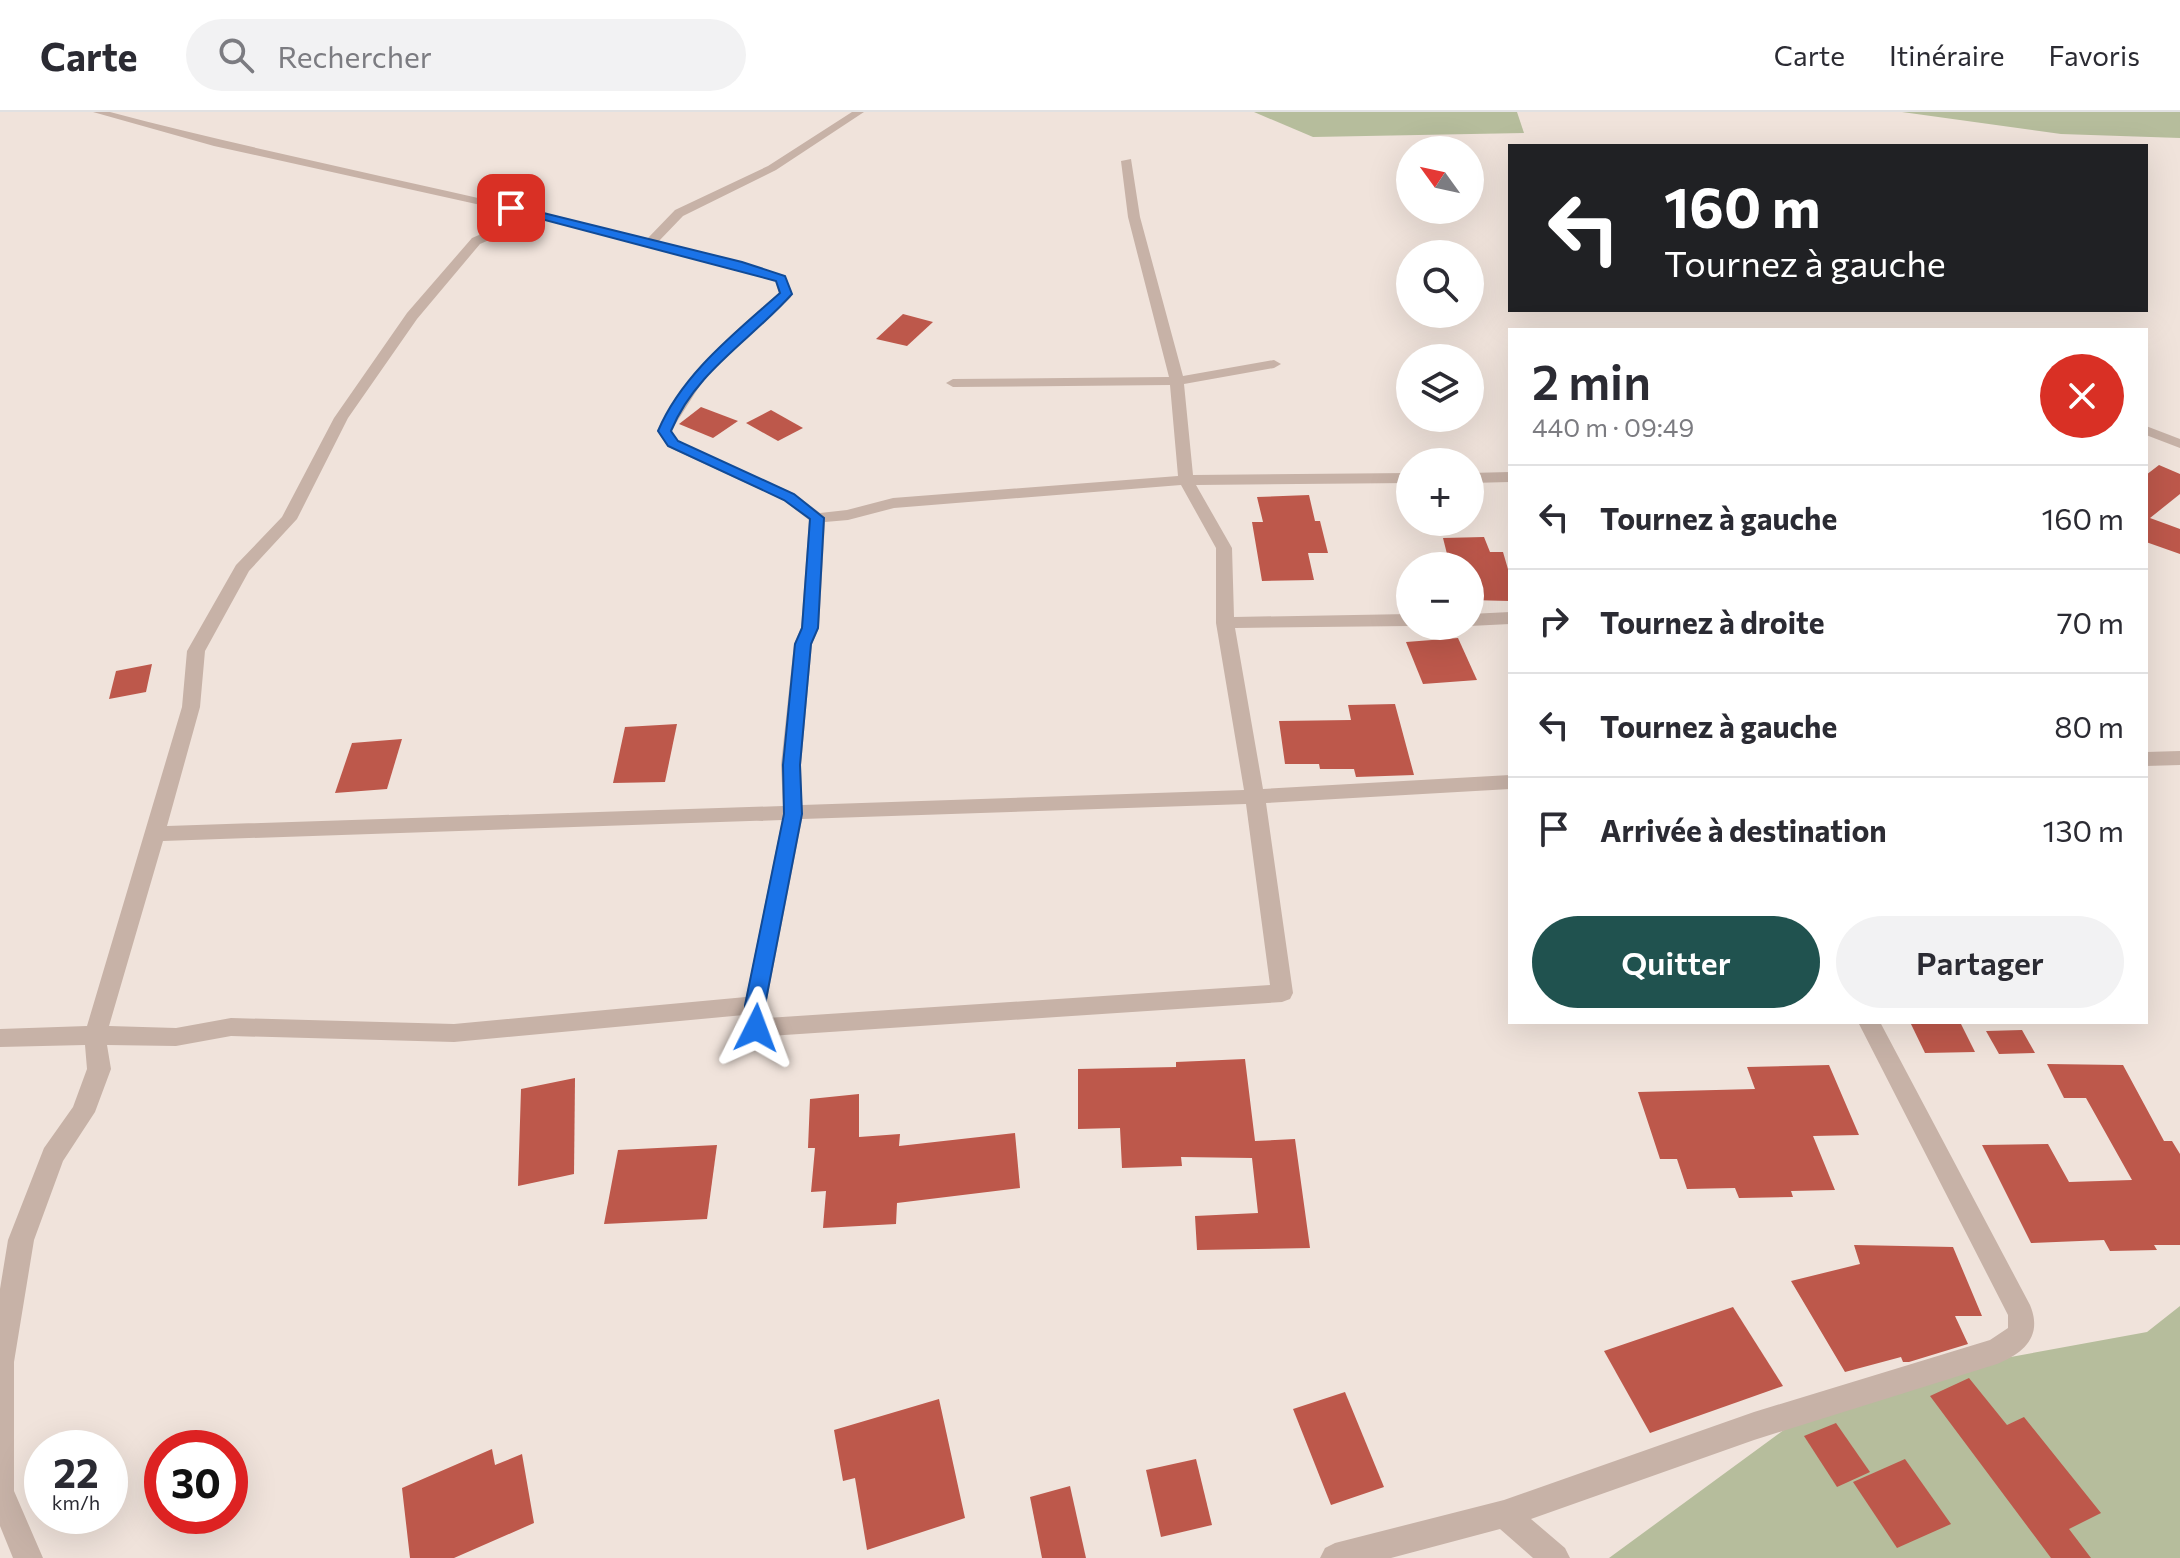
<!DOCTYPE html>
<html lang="fr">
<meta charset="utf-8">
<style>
:root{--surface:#fff;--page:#f2f2f3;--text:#2b2b33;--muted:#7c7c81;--line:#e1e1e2;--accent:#20524f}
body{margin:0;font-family:Commissioner,sans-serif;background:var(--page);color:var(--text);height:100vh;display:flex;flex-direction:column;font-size:30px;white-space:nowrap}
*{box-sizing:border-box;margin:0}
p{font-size:26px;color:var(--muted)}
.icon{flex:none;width:44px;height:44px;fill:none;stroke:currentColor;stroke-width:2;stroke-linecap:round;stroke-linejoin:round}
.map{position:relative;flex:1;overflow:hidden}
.drawer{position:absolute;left:1508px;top:216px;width:640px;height:696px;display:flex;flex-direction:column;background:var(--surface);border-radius:0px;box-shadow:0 8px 32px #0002}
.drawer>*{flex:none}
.guide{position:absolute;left:1508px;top:32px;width:640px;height:168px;border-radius:0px;box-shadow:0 8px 32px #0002;background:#202124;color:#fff;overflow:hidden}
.needle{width:52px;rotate:303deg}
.buttons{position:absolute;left:1396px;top:24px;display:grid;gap:16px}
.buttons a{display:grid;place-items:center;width:88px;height:88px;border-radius:50%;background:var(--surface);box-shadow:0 8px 32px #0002;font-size:40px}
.speed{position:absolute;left:24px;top:1318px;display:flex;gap:16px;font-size:40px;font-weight:700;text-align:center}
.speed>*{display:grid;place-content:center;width:104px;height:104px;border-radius:50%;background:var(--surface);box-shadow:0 8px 32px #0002;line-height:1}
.speed small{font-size:20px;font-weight:400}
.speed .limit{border:12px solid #d22;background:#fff;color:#111}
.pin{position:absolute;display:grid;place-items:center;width:68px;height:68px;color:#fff;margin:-34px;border-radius:16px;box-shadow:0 4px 12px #0006}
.me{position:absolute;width:88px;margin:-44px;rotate:3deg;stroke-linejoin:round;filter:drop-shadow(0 0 6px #0008)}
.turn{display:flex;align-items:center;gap:28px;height:168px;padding:0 24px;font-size:36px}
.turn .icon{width:104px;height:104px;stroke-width:2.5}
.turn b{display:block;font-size:56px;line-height:68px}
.round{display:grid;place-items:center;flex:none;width:84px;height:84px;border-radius:42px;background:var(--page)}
.headline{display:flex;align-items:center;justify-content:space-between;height:136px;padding:0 24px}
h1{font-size:48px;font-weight:600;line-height:60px}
.action{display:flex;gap:16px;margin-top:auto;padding:16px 24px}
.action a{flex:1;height:92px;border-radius:48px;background:var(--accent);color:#fff;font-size:32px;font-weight:600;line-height:92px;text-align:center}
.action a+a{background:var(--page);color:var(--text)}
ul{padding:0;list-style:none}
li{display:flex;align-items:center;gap:24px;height:104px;padding:0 24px;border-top:2px solid var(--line)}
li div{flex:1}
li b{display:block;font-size:30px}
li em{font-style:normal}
header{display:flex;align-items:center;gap:48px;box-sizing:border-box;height:112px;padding:0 40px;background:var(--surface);border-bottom:2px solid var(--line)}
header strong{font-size:38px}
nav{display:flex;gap:44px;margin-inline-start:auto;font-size:28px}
.search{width:560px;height:72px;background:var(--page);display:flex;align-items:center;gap:20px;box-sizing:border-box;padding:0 28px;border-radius:44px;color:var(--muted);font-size:30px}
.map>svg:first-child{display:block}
</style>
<header>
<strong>Carte</strong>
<div class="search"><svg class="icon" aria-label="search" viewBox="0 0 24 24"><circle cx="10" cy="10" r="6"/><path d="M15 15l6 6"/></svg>Rechercher</div>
<nav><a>Carte</a><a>Itinéraire</a><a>Favoris</a></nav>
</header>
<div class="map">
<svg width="2180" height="1446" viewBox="0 0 2180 1446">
<rect width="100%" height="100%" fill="#f0e3db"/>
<g fill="#b6bd9c">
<polygon points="1254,0 1517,0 1524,21 1313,25"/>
<polygon points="1902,0 2180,0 2180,26 2061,22"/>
<polygon points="2180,1194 2180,1446 1609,1446 1841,1276 2147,1220"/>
</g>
<g fill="#bd584b">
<polygon points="903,202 933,210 907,234 876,227"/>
<polygon points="701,295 738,309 713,326 679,312"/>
<polygon points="771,298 803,316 778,329 746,311"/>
<polygon points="2159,353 2180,362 2180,382 2150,406 2180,417 2180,442 2146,430 2146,363"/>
<polygon points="1309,383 1315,409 1320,409 1328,441 1308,441 1314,468 1262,469 1252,410 1263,410 1257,385"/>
<polygon points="1484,425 1490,440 1503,440 1510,464 1510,489 1470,488 1470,454 1450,454 1443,426"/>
<polygon points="1458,526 1477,568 1423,572 1406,530"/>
<polygon points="152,552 146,580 109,587 116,559"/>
<polygon points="1395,592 1414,663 1356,665 1354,657 1320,657 1319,652 1285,652 1279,609 1351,608 1348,593"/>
<polygon points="677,612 665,670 613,671 625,615"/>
<polygon points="402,627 387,677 335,681 352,631"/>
<polygon points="1910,910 1960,910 1975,940 1925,941"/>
<polygon points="2022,918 2035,941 1999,942 1986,919"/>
<polygon points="1245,947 1255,1029 1295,1027 1310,1136 1197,1138 1195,1104 1258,1101 1252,1046 1181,1045 1182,1054 1122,1056 1120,1016 1078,1017 1078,957 1176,955 1176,950"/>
<polygon points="2047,952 2123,953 2164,1029 2172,1029 2180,1042 2180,1133 2154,1133 2157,1138 2110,1139 2104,1128 2031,1131 1982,1033 2048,1032 2069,1070 2132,1068 2086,986 2064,986"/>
<polygon points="1829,953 1859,1023 1813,1024 1835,1078 1791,1079 1793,1085 1739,1086 1735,1076 1687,1077 1677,1047 1660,1047 1638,980 1755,977 1747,955"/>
<polygon points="575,966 574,1062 518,1074 521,977"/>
<polygon points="859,982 859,1025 900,1022 899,1034 1015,1021 1020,1076 897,1091 896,1112 823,1116 826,1079 811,1080 815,1036 808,1036 810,987"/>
<polygon points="717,1033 707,1107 604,1112 618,1038"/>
<polygon points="1854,1133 1953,1135 1982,1204 1955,1204 1968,1232 1909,1250 1903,1250 1901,1245 1845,1260 1791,1169 1860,1152"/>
<polygon points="1733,1195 1783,1274 1650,1321 1604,1239"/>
<polygon points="1969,1266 2007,1313 2024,1305 2101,1401 2069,1417 2091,1446 2051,1446 1930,1284"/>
<polygon points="1345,1280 1384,1375 1331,1393 1293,1297"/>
<polygon points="939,1287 965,1406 867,1438 855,1366 843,1369 834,1318"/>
<polygon points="1836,1311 1870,1360 1837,1375 1804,1324"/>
<polygon points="492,1337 495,1353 522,1342 534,1411 454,1446 410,1446 402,1376"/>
<polygon points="1196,1347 1212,1413 1161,1425 1146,1358"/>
<polygon points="1905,1347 1951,1412 1897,1436 1853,1370"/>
<polygon points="1070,1374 1086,1446 1042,1446 1030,1385"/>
</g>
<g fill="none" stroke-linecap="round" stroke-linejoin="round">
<g fill="#c7b2a7" fill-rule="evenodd">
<path d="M93 0H110C288 47 469 80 647 127L675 98 768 54 852 0H864L776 58 683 104 658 130 787 167 791 185 706 264 671 319 678 329 795 382 820 401 847 398 893 386 1178 364 1170 273 953 275 946 271 953 267 1169 265 1128 105 1121 49 1131 47 1140 105 1183 264 1274 248 1281 252 1274 256 1184 272 1193 363 1410 361V371L1196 373 1232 436 1234 505 1410 502V514L1235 516 1263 677 1510 663V677L1266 691 1293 881 1290 887 1282 890 756 925 748 923 744 903 454 930 231 924 176 934 107 933 111 957 95 1000 63 1049 34 1128 14 1250V1379L43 1446H13L0 1414V1177L8 1128 44 1036 73 995 87 957 85 933 0 935V917L87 914 182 595 187 539 236 453 282 405 334 306 407 201 472 126 526 103 214 34ZM539 106 775 169 779 181C731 222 685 262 657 319L668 335 783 388 809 408 801 516 794 532 781 653 783 694 167 714 200 595 205 539 249 459 297 407 348 306 417 207 480 132ZM1181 373 1216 436V511L1244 678 802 693 801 653 812 532 819 516 825 410 848 408 894 396ZM1246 692 1270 873 767 906 766 893 802 707ZM782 708 746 885 454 912 231 906 176 916 109 914 163 729Z"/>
<polygon points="2146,314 2180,327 2180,336 2146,323"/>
<polygon points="1510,360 1510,370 1470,371 1470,361"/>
<polygon points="1510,500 1510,512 1470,514 1470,502"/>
<polygon points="2180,639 2180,653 2146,654 2146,640"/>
<path d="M1858 910H1880L2030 1193C2043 1224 2024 1241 1997 1252L1754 1328 1531 1407 1565 1436 1570 1446H1533L1500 1417 1391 1446H1320L1325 1436 1335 1431 1504 1388 1754 1300 1990 1228 2008 1216V1203Z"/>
</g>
</g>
<path fill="#1a73e8" stroke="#114b97" stroke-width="2" d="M511 93 742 150 785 164 792 182C751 228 695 260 671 319L678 329 794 382 824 406 818 516 811 532 800 653 802 702 765 893 766 916 756 924 746 916 745 893 784 702 783 653 795 532 802 516 810 407 784 388 668 334 658 319C682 262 735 221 780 181L776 169 507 98Z"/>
</svg>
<div class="buttons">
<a><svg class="needle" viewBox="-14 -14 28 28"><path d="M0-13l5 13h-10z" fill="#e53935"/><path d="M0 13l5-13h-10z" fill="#7c7c81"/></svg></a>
<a><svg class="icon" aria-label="search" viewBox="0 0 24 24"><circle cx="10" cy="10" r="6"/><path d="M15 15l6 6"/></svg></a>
<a><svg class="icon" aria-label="layers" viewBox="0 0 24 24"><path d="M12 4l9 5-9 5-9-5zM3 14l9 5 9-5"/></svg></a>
<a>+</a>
<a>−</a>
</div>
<div class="speed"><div>22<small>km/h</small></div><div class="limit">30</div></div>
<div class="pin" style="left:511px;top:96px;background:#d93025"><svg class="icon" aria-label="arrive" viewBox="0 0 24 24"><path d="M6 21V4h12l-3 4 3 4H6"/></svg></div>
<svg class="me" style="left:756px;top:916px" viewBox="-20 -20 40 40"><path d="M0-17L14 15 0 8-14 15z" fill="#1a73e8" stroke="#fff" stroke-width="4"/></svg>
<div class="guide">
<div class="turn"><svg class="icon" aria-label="left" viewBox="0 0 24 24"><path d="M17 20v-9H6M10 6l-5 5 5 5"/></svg><div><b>160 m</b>Tournez à gauche</div></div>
</div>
<section class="drawer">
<div class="headline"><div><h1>2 min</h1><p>440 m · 09:49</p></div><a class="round" style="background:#d93025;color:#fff"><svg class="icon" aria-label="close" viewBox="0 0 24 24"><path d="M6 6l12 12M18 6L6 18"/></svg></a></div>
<ul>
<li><svg class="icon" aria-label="left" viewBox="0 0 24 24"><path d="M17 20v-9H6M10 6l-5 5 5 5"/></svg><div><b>Tournez à gauche</b></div><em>160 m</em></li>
<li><svg class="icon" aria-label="right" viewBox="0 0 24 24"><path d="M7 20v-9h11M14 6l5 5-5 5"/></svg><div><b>Tournez à droite</b></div><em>70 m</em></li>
<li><svg class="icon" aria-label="left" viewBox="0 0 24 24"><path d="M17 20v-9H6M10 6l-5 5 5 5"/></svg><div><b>Tournez à gauche</b></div><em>80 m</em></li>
<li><svg class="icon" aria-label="arrive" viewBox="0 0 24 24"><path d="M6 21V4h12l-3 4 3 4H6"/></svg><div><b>Arrivée à destination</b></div><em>130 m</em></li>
</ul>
<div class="action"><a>Quitter</a><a>Partager</a></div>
</section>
</div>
